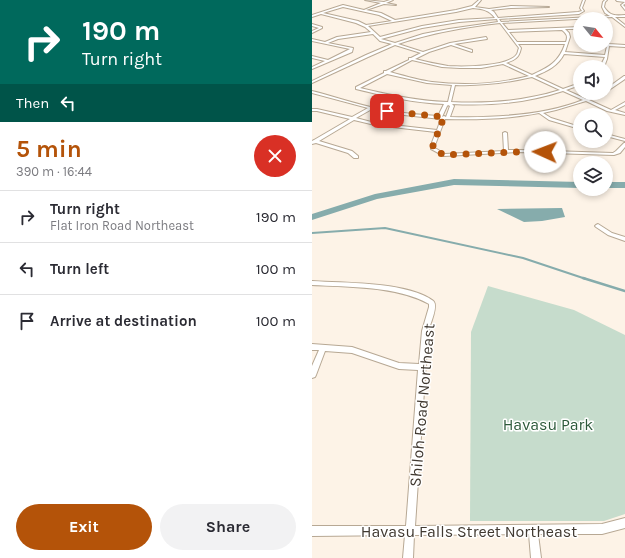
<!DOCTYPE html>
<meta charset="utf-8">
<style>
:root{--surface:#fff;--page:#f2f2f3;--text:#2b2b33;--muted:#7c7c81;--line:#e1e1e2;--accent:#b45309}
body{margin:0;font-family:Karla,sans-serif;background:var(--page);color:var(--text);height:100vh;display:flex;flex-direction:column;font-size:15px;white-space:nowrap}
*{box-sizing:border-box;margin:0}
p{font-size:13px;color:var(--muted)}
.icon{flex:none;width:22px;height:22px;fill:none;stroke:currentColor;stroke-width:2;stroke-linecap:round;stroke-linejoin:round}
.map{position:relative;flex:1;overflow:hidden}
.drawer{display:flex;flex-direction:column;background:var(--surface);width:312px}
.drawer>*{flex:none}
.top-card{background:#00695c;color:#fff;overflow:hidden}
.needle{width:26px;rotate:120deg}
.buttons{position:absolute;left:261px;top:12px;display:grid;gap:8px}
.buttons a{display:grid;place-items:center;width:40px;height:40px;border-radius:50%;background:var(--surface);box-shadow:0 2px 6px #0003;font-size:20px}
.pin{position:absolute;display:grid;place-items:center;width:34px;height:34px;color:#fff;margin:-17px;border-radius:8px;box-shadow:0 2px 6px #0006}
.me{position:absolute;width:44px;margin:-22px;rotate:272deg;stroke-linejoin:round;filter:drop-shadow(0 0 3px #0008)}
.turn{display:flex;align-items:center;gap:14px;height:84px;padding:0 16px;font-size:18px}
.turn .icon{width:52px;height:52px;stroke-width:2.5}
.turn b{display:block;font-size:28px;line-height:34px}
.then{display:flex;align-items:center;height:38px;padding:0 16px;background:#0003;gap:8px;font-size:15px}
.round{display:grid;place-items:center;flex:none;width:42px;height:42px;border-radius:21px;background:var(--page)}
.summary{display:flex;align-items:center;justify-content:space-between;height:68px;padding:0 16px}
h1{font-size:24px;font-weight:700;line-height:30px;color:var(--accent)}
.primary-button{display:flex;gap:8px;margin-top:auto;padding:8px 16px}
.primary-button a{flex:1;height:46px;border-radius:24px;background:var(--accent);color:#fff;font-size:16px;font-weight:700;line-height:46px;text-align:center}
.primary-button a+a{background:var(--page);color:var(--text)}
ul{padding:0;list-style:none}
li{display:flex;align-items:center;gap:12px;height:52px;padding:0 16px;border-top:1px solid var(--line)}
li div{flex:1}
li b{display:block;font-size:15px}
li em{font-style:normal}
main{display:flex;flex:1;min-height:0}
.map>svg:first-child{display:block}
</style>
<main>
<section class="drawer">
<div class="top-card">
<div class="turn"><svg class="icon" aria-label="right" viewBox="0 0 24 24"><path d="M7 20v-9h11M14 6l5 5-5 5"/></svg><div><b>190 m</b>Turn right</div></div>
<div class="then">Then<svg class="icon" aria-label="left" viewBox="0 0 24 24"><path d="M17 20v-9H6M10 6l-5 5 5 5"/></svg></div>
</div>
<div class="summary"><div><h1>5 min</h1><p>390 m · 16:44</p></div><a class="round" style="background:#d93025;color:#fff"><svg class="icon" aria-label="close" viewBox="0 0 24 24"><path d="M6 6l12 12M18 6L6 18"/></svg></a></div>
<ul>
<li><svg class="icon" aria-label="right" viewBox="0 0 24 24"><path d="M7 20v-9h11M14 6l5 5-5 5"/></svg><div><b>Turn right</b><p>Flat Iron Road Northeast</p></div><em>190 m</em></li>
<li><svg class="icon" aria-label="left" viewBox="0 0 24 24"><path d="M17 20v-9H6M10 6l-5 5 5 5"/></svg><div><b>Turn left</b></div><em>100 m</em></li>
<li><svg class="icon" aria-label="arrive" viewBox="0 0 24 24"><path d="M6 21V4h12l-3 4 3 4H6"/></svg><div><b>Arrive at destination</b></div><em>100 m</em></li>
</ul>
<div class="primary-button"><a>Exit</a><a>Share</a></div>
</section>
<div class="map">
<svg width="313" height="558" viewBox="0 0 313 558">
<rect width="100%" height="100%" fill="#fdf3e7"/>
<polygon fill="#c6dccc" points="176,286 262,310 313,335 313,514 292,521 158,521 159,332"/>
<polygon fill="#86acac" points="250,208 253,217 230,221 212,222 185,209"/>
<g fill="none" stroke-linecap="round" stroke-linejoin="round">
<polyline stroke="#86acac" stroke-width="2" points="0,233 73,228 211,258 274,279"/>
<polyline stroke="#86acac" stroke-width="2.5" points="271,278 313,291"/>
<g fill="#86acac" fill-rule="evenodd">
<polygon points="142,179 268,182 268,188 142,185 65,199 0,220 0,214 63,194"/>
<rect x="294" y="182" width="19" height="6"/>
</g>
<g stroke="#b7a894" stroke-width="2">
<g id="minor">
<path d="M53 0 72 2 78 0H81L74 3 84 5 72 4 54 10 69 13 83 20 144 10 160 6 167 0H169L163 7 177 9 199 6 237 7 199 8 179 10 182 12 186 18 266 12 270 11 268 8 271 0H273L270 8 272 11 267 14 187 19 189 22 298 16 293 13 290 7 291 2 293 0H295L293 2 292 7C298 16 303 16 313 15V17H303L313 25V27L300 17 190 23 196 30 268 27V29H253L257 33 258 37 253 52 293 55 295 46 294 45 295 44 294 30H295L297 35V44L313 45V47L297 46 295 59 292 67H288L293 57 252 54C246 66 235 71 223 76L251 89 268 83V85L254 90 274 99 288 93H293L277 100 299 110 313 102V105L303 110 313 113V115L295 111 274 101 244 110 231 113 239 118 268 127V129L237 120 227 113C196 119 165 120 133 119L123 145V148L133 154 192 151 191 133 193 132 195 133 196 150H207L301 153 304 151 312 143H313V147L308 153 302 155 207 152 132 156 119 149V145L124 132 63 125 42 120 7 141 40 151 46 156V158H42L36 153 4 143 0 144V141L2 140 38 119 5 111H0V109H5L40 117 56 108 0 93V91C28 98 55 108 84 112 98 114 112 115 126 116L132 104C102 103 73 96 44 89V87L72 73V71H74L97 60V58H99L109 53 83 45 56 57 0 83V81L54 55 80 44 68 41 61 34 26 39 16 43 41 48 40 52 0 69V67L13 61 0 58V56L16 60 38 49 0 41V39L13 42 25 37 59 32 53 27 44 23 9 14 0 17V15L31 5 52 10 69 3ZM31 7 67 15 80 21 54 25 46 21 11 13ZM161 8C171 9 177 10 183 18L147 20 110 26 68 37 56 26 144 12ZM185 19 186 22 137 29 111 34 83 43 69 39 110 28 147 22ZM188 23 207 48C206 50 206 52 205 54 197 67 150 67 136 66 125 64 114 62 103 59L117 52 139 45 160 52V50L142 44 175 39 174 37 138 43 111 52 86 44C119 33 153 27 188 23ZM250 30C255 34 256 36 254 42H205L197 32ZM206 44H253C247 62 237 67 220 75L194 63C203 60 207 58 209 48ZM100 60 130 67 148 68H169L191 64 217 76C186 84 152 86 120 82 106 80 92 76 78 72ZM75 74 115 83 140 85 136 102C106 101 77 95 48 88ZM220 77 248 90C213 101 176 104 139 102L143 85C169 86 194 83 220 77ZM251 91 271 100C231 116 181 118 138 117L142 106 140 104C177 106 215 103 251 91ZM136 105 138 106 134 117 132 116 130 117 135 106ZM60 109 83 114 129 119 125 130 63 123 44 118Z"/>
<polygon points="304,0 313,0 313,2 305,1"/>
<polygon points="313,2 313,4 311,5 313,7 313,10 309,5"/>
<polygon points="0,24 10,27 10,28 0,33 0,31 7,28 0,26"/>
<polygon points="312,76 313,76 313,79 294,92 294,89"/>
<polygon points="294,134 313,139 313,141 294,136"/>
<polygon points="286,224 300,233 313,237 313,241 296,235 284,227 283,226 284,225"/>
<path d="M0 281C32 283 89 282 117 298 118 299 122 301 122 302 126 307 118 325 116 331L103 526 290 524 313 518V528L290 534H226L229 558H219L217 534 102 535 101 558H91L93 535 0 536V526H94L106 370 87 369 40 353 13 351 4 375 3 377 0 378V366L7 350H0V344L40 347 87 363 107 364 110 331 117 307V304C86 286 36 287 0 285Z"/>
</g>
</g>
<use href="#minor" fill="#fff" fill-rule="evenodd"/>
</g>
<g fill="none" stroke-linecap="round" stroke-linejoin="round">
<polyline stroke="#b45309" stroke-width="7" stroke-dasharray="0 12.6" points="75,111 132,117 121,145 121,149 132,155 207,152 233,152"/>
</g>
<g text-anchor="middle" dominant-baseline="central" stroke-width="3" stroke-linejoin="round" paint-order="stroke">
<g font-size="16" fill="#403931" stroke="#fff">
<text transform="translate(110 405) rotate(-85)">Shiloh Road Northeast</text>
<text x="157" y="531">Havasu Falls Street Northeast</text>
</g>
<g font-size="16" fill="#2c593a" stroke="#fff">
<text x="236" y="424">Havasu Park</text>
</g>
</g>
</svg>
<div class="buttons">
<a><svg class="needle" viewBox="-14 -14 28 28"><path d="M0-13l5 13h-10z" fill="#e53935"/><path d="M0 13l5-13h-10z" fill="#7c7c81"/></svg></a>
<a><svg class="icon" aria-label="sound" viewBox="0 0 24 24"><path d="M4 9h4l5-4v14l-5-4H4zM17 9q2 3 0 6"/></svg></a>
<a><svg class="icon" aria-label="search" viewBox="0 0 24 24"><circle cx="10" cy="10" r="6"/><path d="M15 15l6 6"/></svg></a>
<a><svg class="icon" aria-label="layers" viewBox="0 0 24 24"><path d="M12 4l9 5-9 5-9-5zM3 14l9 5 9-5"/></svg></a>
</div>
<div class="pin" style="left:75px;top:111px;background:#d93025"><svg class="icon" aria-label="arrive" viewBox="0 0 24 24"><path d="M6 21V4h12l-3 4 3 4H6"/></svg></div>
<svg class="me" style="left:233px;top:152px" viewBox="-20 -20 40 40"><circle r="19" fill="#fff"/><path d="M0-13L10 11 0 6-10 11z" fill="#b45309"/></svg>
</div>
</main>
